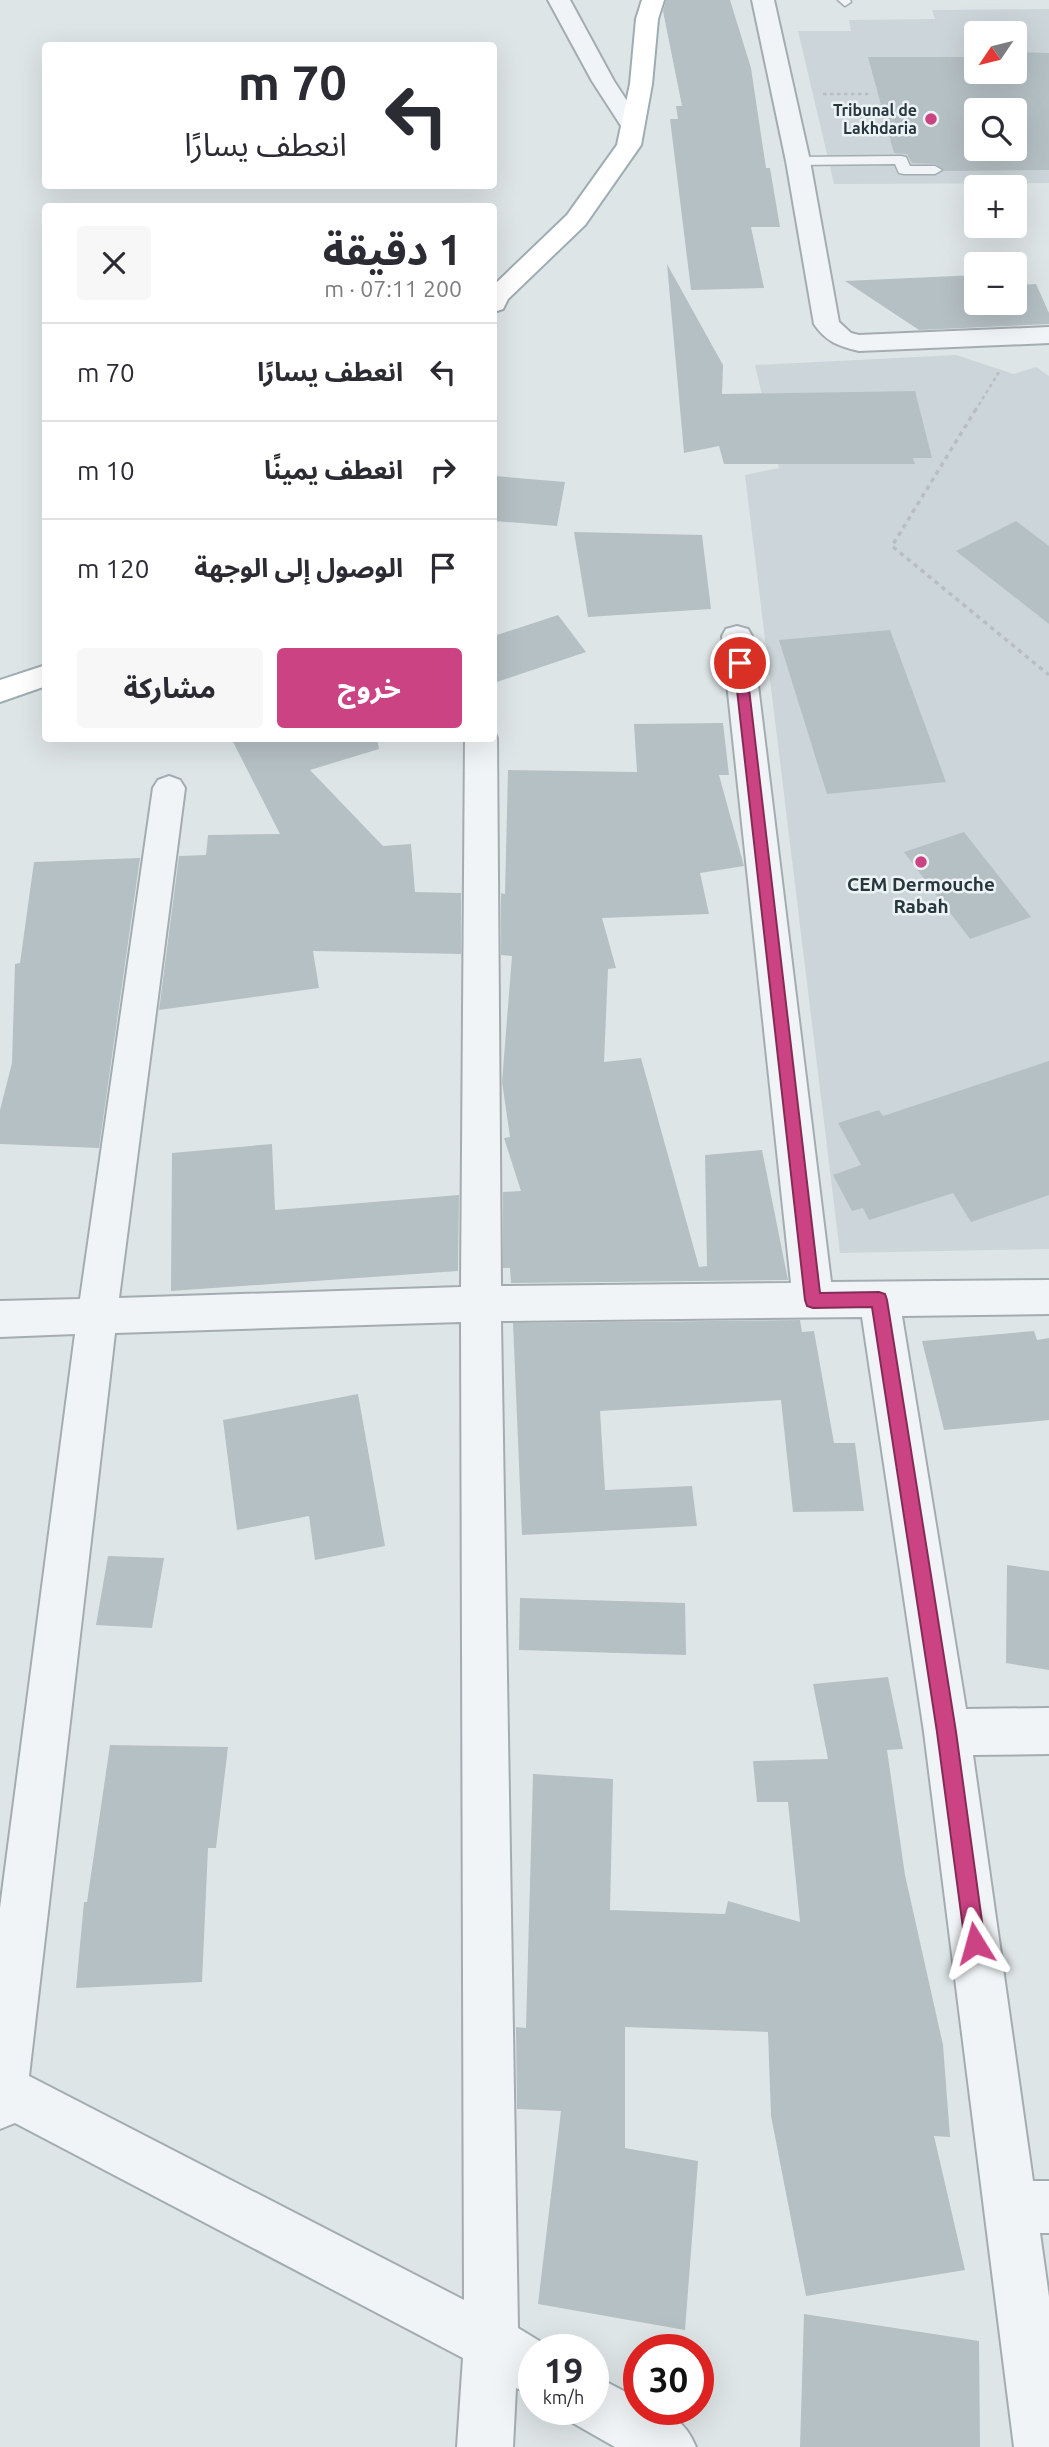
<!DOCTYPE html>
<html lang="ar">
<meta charset="utf-8">
<style>
:root{--surface:#fff;--page:#f7f7f7;--text:#2b2b33;--muted:#7c7c81;--line:#e1e1e2;--accent:#cc4384}
body{margin:0;font-family:Ubuntu,"Noto Sans Arabic",sans-serif;background:var(--page);color:var(--text);direction:rtl;height:100vh;display:flex;flex-direction:column;font-size:26px;white-space:nowrap}
*{box-sizing:border-box;margin:0}
p{font-size:23px;color:var(--muted)}
.icon{flex:none;width:38px;height:38px;fill:none;stroke:currentColor;stroke-width:2;stroke-linecap:round;stroke-linejoin:round}
.map{position:relative;flex:1;overflow:hidden;direction:ltr}
.sheet{position:absolute;left:42px;top:203px;width:455px;height:539px;display:flex;flex-direction:column;background:var(--surface);border-radius:7px;box-shadow:0 7px 28px #0002;direction:rtl}
.sheet>*{flex:none}
.guide{position:absolute;left:42px;top:42px;width:455px;height:147px;border-radius:7px;box-shadow:0 7px 28px #0002;direction:rtl;background:#fff;color:var(--text);overflow:hidden}
.needle{width:46px;rotate:235deg}
.buttons{position:absolute;left:964px;top:21px;display:grid;gap:14px}
.buttons a{display:grid;place-items:center;width:63px;height:63px;border-radius:7px;background:var(--surface);box-shadow:0 7px 28px #0002;font-size:35px}
.speed{position:absolute;left:518px;top:2334px;display:flex;gap:14px;font-size:35px;font-weight:700;text-align:center}
.speed>*{display:grid;place-content:center;width:91px;height:91px;border-radius:50%;background:var(--surface);box-shadow:0 7px 28px #0002;line-height:1}
.speed small{font-size:18px;font-weight:400}
.speed .limit{border:10px solid #d22;background:#fff;color:#111}
.pin{position:absolute;display:grid;place-items:center;width:60px;height:60px;color:#fff;margin:-30px;border:4px solid #fff;border-radius:50%;box-shadow:0 2px 7px #0007}
.me{position:absolute;width:77px;margin:-38px;rotate:352deg;stroke-linejoin:round;filter:drop-shadow(0 0 5px #0008)}
.turn{display:flex;align-items:center;gap:24px;height:147px;padding:0 35px;font-size:32px}
.turn .icon{width:91px;height:91px;stroke-width:2.5}
.turn b{display:block;font-size:49px;line-height:60px}
.round{display:grid;place-items:center;flex:none;width:74px;height:74px;border-radius:7px;background:var(--page)}
.summary{display:flex;align-items:center;justify-content:space-between;height:119px;padding:0 35px}
h1{font-size:42px;font-weight:700;line-height:52px}
.action{display:flex;gap:14px;margin-top:auto;padding:14px 35px}
.action a{flex:1;height:80px;border-radius:7px;background:var(--accent);color:#fff;font-size:28px;font-weight:700;line-height:80px;text-align:center}
.action a+a{background:var(--page);color:var(--text)}
ul{padding:0;list-style:none}
li{display:flex;align-items:center;gap:21px;height:98px;padding:0 35px;border-top:2px solid var(--line)}
li div{flex:1}
li b{display:block;font-size:26px}
li em{font-style:normal}
.map>svg:first-child{display:block}
</style>
<div class="map">
<svg width="1049" height="2447" viewBox="0 0 1049 2447">
<rect width="100%" height="100%" fill="#dee5e7"/>
<g fill="#ccd5d9" fill-rule="evenodd">
<path d="M1049 9V183L834 184 798 31H851L849 20 935 19 932 10ZM976 33H1015V72H976ZM976 110H1015V149H976Z"/>
<polygon points="956,355 1014,374 1036,367 1049,376 1049,1249 840,1253 745,475 779,468 755,365"/>
</g>
<g fill="#b5c0c4" fill-rule="evenodd">
<polygon points="666,0 730,0 751,68 766,168 770,168 780,227 751,227 764,288 691,290 670,119 678,119 676,106 682,106 663,11"/>
<path d="M1015 52 1049 53V170L944 171 936 164 912 163 907 154 894 153 868 57H976V72H1015ZM976 110H1015V149H976Z"/>
<polygon points="667,264 723,365 722,394 915,391 932,458 913,458 915,464 724,464 719,446 684,453"/>
<polygon points="976,275 976,303 1015,303 1015,285 1036,284 1049,313 1049,324 919,330 845,281"/>
<polygon points="494,476 565,482 557,526 494,521"/>
<polygon points="1016,521 1049,546 1049,624 956,551"/>
<polygon points="574,532 702,535 711,609 588,617"/>
<polygon points="558,615 586,652 494,683 494,636"/>
<polygon points="890,630 946,782 827,794 779,640"/>
<polygon points="723,723 729,775 719,775 744,866 700,873 709,914 602,918 616,968 608,969 604,1062 641,1058 699,1267 707,1266 705,1155 762,1150 788,1280 511,1283 510,1268 503,1268 503,1192 521,1191 504,1138 510,1137 502,1082 512,956 501,955 501,893 505,894 508,770 637,772 634,724"/>
<polygon points="231,738 377,738 379,749 310,770 383,846 411,844 415,892 461,893 461,954 313,951 319,988 159,1010 179,856 206,855 208,835 280,834"/>
<polygon points="964,832 1031,917 970,939 904,852"/>
<polygon points="140,858 99,1148 0,1144 0,1110 12,1063 15,964 20,963 34,862"/>
<polygon points="1049,1061 1049,1195 971,1222 953,1193 869,1220 863,1208 852,1211 833,1175 861,1165 838,1123 879,1110 883,1116"/>
<polygon points="272,1144 275,1210 459,1195 458,1271 171,1291 172,1153"/>
<polygon points="800,1320 802,1332 814,1331 834,1443 855,1443 864,1511 793,1512 781,1400 600,1411 605,1490 692,1486 697,1526 522,1535 513,1323"/>
<polygon points="1034,1331 1037,1340 1049,1338 1049,1420 944,1430 922,1341"/>
<polygon points="358,1394 385,1546 315,1560 309,1516 237,1530 223,1420"/>
<polygon points="108,1556 164,1558 152,1628 96,1625"/>
<polygon points="1007,1565 1049,1571 1049,1670 1006,1663"/>
<polygon points="520,1598 685,1603 686,1655 519,1650"/>
<polygon points="888,1677 903,1749 887,1750 905,1875 943,2045 950,2137 934,2136 965,2270 806,2296 771,2116 768,2032 625,2027 625,2148 698,2161 685,2330 538,2304 561,2111 517,2109 516,2027 526,2028 533,1774 613,1779 610,1910 725,1914 728,1901 800,1922 788,1802 757,1802 753,1761 828,1759 813,1684"/>
<polygon points="110,1745 228,1747 216,1848 208,1848 202,1982 76,1988 84,1902 87,1902"/>
<polygon points="804,2314 979,2341 980,2447 800,2447"/>
</g>
<g fill="none" stroke-linecap="round" stroke-linejoin="round">
<g stroke="#a3adb1" stroke-width="3">
<g id="service">
<polygon points="838,0 850,0 851,2 845,6"/>
<polygon points="901,156 906,157 910,166 935,166 942,170 935,174 904,174 899,173 895,164 798,165 791,161 798,157"/>
</g>
</g>
<g stroke="#a3adb1" stroke-width="4">
<g id="minor">
<polygon points="548,0 570,0 614,81 644,127 641,132 625,132 592,81"/>
<path d="M752 0H774L810 161 839 322 851 333 859 335 1049 327V343L859 351C839 346 826 342 814 324L786 161Z"/>
<path d="M737 626 748 629 752 636 831 1282 1049 1280V1314L902 1316 966 1709 1049 1708V1754L973 1755 1033 2181H1049V2233H1040L1049 2297V2447H1014L924 1732 862 1317 501 1321 518 2328 554 2350H534V2395L516 2388 513 2447H457L463 2358 15 2123 0 2129V1908L75 1334 0 1337V1301L80 1299 153 788 158 780 169 776 180 780 185 788 119 1298 461 1287 465 738H494V732L497 738 501 1286 791 1283 722 636 726 629ZM461 1322 464 2300 29 2076 115 1333Z"/>
<path d="M593 2375 639 2399V2410C668 2410 685 2420 696 2447H615L573 2423 568 2410H593Z"/>
</g>
</g>
<g stroke="#9eadb3" stroke-width="4">
<g id="primary">
<polygon points="642,0 664,0 658,19 652,84 641,145 585,225 508,299 503,309 494,312 494,285 567,215 617,145 630,84 636,19"/>
<polygon points="46,665 46,686 0,702 0,680"/>
</g>
</g>
<g stroke="#b8bfc2" stroke-width="2.5" stroke-dasharray="3.5 3.5" stroke-linecap="butt">
<polyline points="823,94 869,94"/>
<polyline points="975,411 999,372"/>
</g>
<polyline stroke="#b8bfc2" stroke-width="3.5" stroke-dasharray="4.5 4.5" stroke-linecap="butt" points="976,409 892,546 1049,675"/>
<use href="#service" fill="#f1f4f6" fill-rule="evenodd"/>
<use href="#minor" fill="#f1f4f6" fill-rule="evenodd"/>
<use href="#primary" fill="#fff" fill-rule="evenodd"/>
</g>
<polygon fill="#cc4384" stroke="#852c56" stroke-width="2" points="740,659 746,663 820,1293 879,1292 885,1294 887,1300 956,1732 985,1943 982,1950 975,1953 968,1950 965,1943 937,1732 872,1307 813,1308 807,1306 805,1300 734,663"/>
<g fill="#cc4384" stroke="#edf3f5" stroke-width="2.5">
<circle cx="931" cy="119" r="7"/>
<circle cx="921" cy="862" r="7"/>
</g>
<g text-anchor="middle" dominant-baseline="central" stroke-width="5" stroke-linejoin="round" paint-order="stroke">
<g font-size="16" font-weight="bold" fill="#27373e" stroke="#edf3f5" text-anchor="end">
<text x="917" y="110">Tribunal de<tspan x="917" dy="18">Lakhdaria</tspan></text>
</g>
<g font-size="19" font-weight="bold" fill="#27373e" stroke="#edf3f5">
<text x="921" y="884">CEM Dermouche<tspan x="921" dy="22">Rabah</tspan></text>
</g>
</g>
</svg>
<div class="buttons">
<a><svg class="needle" viewBox="-14 -14 28 28"><path d="M0-13l5 13h-10z" fill="#e53935"/><path d="M0 13l5-13h-10z" fill="#7c7c81"/></svg></a>
<a><svg class="icon" aria-label="search" viewBox="0 0 24 24"><circle cx="10" cy="10" r="6"/><path d="M15 15l6 6"/></svg></a>
<a>+</a>
<a>−</a>
</div>
<div class="speed"><div>19<small>km/h</small></div><div class="limit">30</div></div>
<div class="pin" style="left:740px;top:663px;background:#d93025"><svg class="icon" aria-label="arrive" viewBox="0 0 24 24"><path d="M6 21V4h12l-3 4 3 4H6"/></svg></div>
<svg class="me" style="left:975px;top:1943px" viewBox="-20 -20 40 40"><path d="M0-17L14 15 0 8-14 15z" fill="#cc4384" stroke="#fff" stroke-width="4"/></svg>
<div class="guide">
<div class="turn"><svg class="icon" aria-label="left" viewBox="0 0 24 24"><path d="M17 20v-9H6M10 6l-5 5 5 5"/></svg><div><b>70 m</b>انعطف يسارًا</div></div>
</div>
<section class="sheet">
<div class="summary"><div><h1>1 دقيقة</h1><p>200 m · 07:11</p></div><a class="round"><svg class="icon" aria-label="close" viewBox="0 0 24 24"><path d="M6 6l12 12M18 6L6 18"/></svg></a></div>
<ul>
<li><svg class="icon" aria-label="left" viewBox="0 0 24 24"><path d="M17 20v-9H6M10 6l-5 5 5 5"/></svg><div><b>انعطف يسارًا</b></div><em>70 m</em></li>
<li><svg class="icon" aria-label="right" viewBox="0 0 24 24"><path d="M7 20v-9h11M14 6l5 5-5 5"/></svg><div><b>انعطف يمينًا</b></div><em>10 m</em></li>
<li><svg class="icon" aria-label="arrive" viewBox="0 0 24 24"><path d="M6 21V4h12l-3 4 3 4H6"/></svg><div><b>الوصول إلى الوجهة</b></div><em>120 m</em></li>
</ul>
<div class="action"><a>خروج</a><a>مشاركة</a></div>
</section>
</div>
